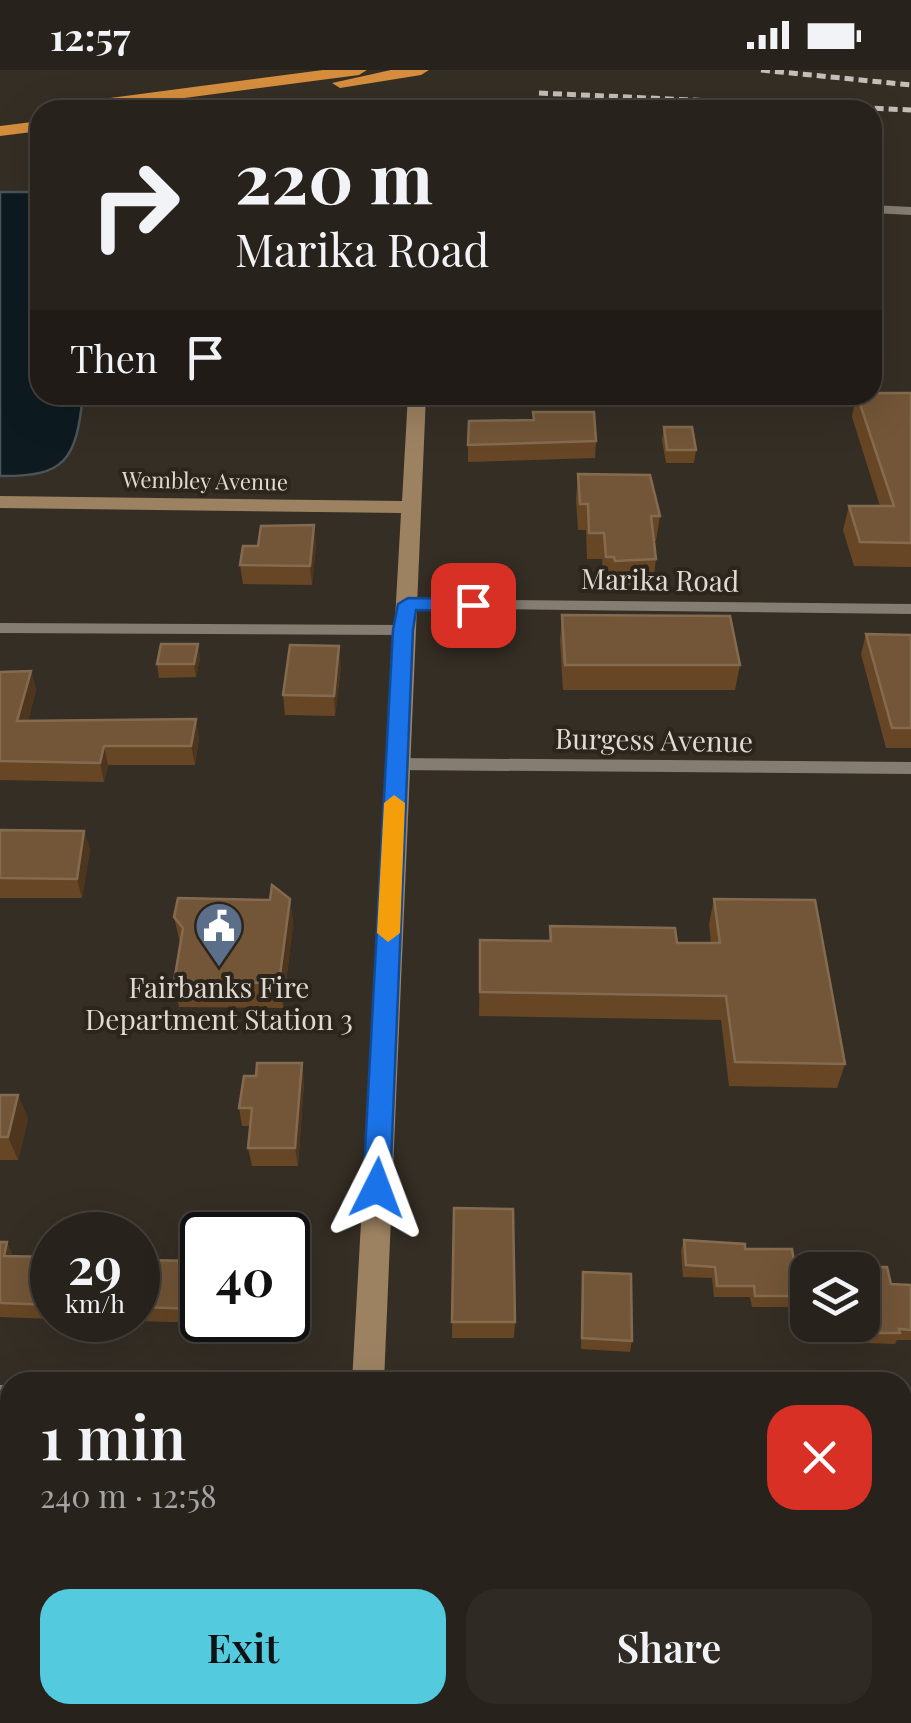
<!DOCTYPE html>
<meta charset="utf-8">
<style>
:root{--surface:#28221c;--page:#302a25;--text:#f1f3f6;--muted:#a5a4a3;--line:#443f3b;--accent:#54cade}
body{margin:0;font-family:"Playfair Display",serif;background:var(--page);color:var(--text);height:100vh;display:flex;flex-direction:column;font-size:38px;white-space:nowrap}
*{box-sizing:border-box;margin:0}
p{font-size:32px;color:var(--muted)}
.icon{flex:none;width:55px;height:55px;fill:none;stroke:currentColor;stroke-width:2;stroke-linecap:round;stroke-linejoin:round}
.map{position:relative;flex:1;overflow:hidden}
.details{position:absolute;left:0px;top:1302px;width:912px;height:352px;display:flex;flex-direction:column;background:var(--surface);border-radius:30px 30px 0 0;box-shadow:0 10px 40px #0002,0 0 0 2px var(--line)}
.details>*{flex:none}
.top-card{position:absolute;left:30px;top:30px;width:852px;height:305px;border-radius:30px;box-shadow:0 10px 40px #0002,0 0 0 2px var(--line);background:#28221c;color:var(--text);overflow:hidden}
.fabs{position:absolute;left:790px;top:1182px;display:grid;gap:20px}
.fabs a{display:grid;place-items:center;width:90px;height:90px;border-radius:20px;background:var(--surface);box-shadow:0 10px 40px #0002,0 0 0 2px var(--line);font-size:50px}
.speed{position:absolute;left:30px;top:1142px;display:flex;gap:20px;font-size:50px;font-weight:700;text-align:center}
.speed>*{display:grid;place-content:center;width:130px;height:130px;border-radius:50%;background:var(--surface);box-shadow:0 10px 40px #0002,0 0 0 2px var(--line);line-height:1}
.speed small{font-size:25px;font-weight:400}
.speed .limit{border:5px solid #111;border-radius:15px;background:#fff;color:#111}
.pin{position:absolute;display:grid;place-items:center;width:85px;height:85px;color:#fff;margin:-42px;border-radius:20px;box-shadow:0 5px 15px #0006}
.me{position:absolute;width:110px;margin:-55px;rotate:3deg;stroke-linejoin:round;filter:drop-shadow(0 0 8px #0008)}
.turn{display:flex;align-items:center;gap:35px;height:210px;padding:0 40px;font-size:45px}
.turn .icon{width:130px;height:130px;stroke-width:2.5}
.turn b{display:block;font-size:70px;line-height:85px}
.then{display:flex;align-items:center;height:95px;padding:0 40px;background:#0003;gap:20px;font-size:38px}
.round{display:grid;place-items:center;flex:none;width:105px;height:105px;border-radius:30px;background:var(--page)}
.summary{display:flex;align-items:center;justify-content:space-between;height:170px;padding:0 40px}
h1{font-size:60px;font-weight:600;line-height:75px}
.primary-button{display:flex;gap:20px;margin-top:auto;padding:20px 40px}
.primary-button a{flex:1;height:115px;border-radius:30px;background:var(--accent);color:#111;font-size:40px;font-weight:600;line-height:115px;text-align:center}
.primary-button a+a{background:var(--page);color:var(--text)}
.status{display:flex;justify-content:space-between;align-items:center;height:70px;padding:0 50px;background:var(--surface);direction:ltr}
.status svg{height:28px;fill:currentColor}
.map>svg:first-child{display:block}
</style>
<div class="status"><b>12:57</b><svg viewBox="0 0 49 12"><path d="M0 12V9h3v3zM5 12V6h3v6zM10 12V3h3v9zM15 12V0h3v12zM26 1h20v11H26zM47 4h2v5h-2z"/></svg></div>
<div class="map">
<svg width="911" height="1653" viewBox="0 0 911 1653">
<rect width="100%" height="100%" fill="#352e25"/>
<path fill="#0d1b21" stroke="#4c5457" stroke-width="2.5" d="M0 122H40V325H83C76 390 66 407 0 406Z"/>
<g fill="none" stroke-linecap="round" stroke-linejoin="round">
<g fill="#857d71" fill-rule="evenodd">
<polygon points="872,135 911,137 911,145 872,143"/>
<polygon points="408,529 911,534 911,544 402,538 402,530"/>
<polygon points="0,553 403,555 411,560 403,565 0,563"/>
<polygon points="396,688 911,692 911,704 396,700 387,694"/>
<rect x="0" y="1315" width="10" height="26"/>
<rect x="902" y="1324" width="9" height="26"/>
</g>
<g fill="#9d8262" fill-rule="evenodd">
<polygon points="408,325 426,325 384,1312 352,1312 401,443 0,438 0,426 402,431"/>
<polygon points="328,1645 364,1645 363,1653 327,1653"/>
</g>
<g fill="#d68e3e" fill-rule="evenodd">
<polygon points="323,0 367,0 359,5 94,40 49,40 57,35"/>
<polygon points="391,0 429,0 421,5 340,18 332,13"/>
<polygon points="40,51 40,61 0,66 0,56"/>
</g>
<g stroke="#c4bfb9" stroke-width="5" stroke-dasharray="9 5" stroke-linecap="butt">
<polyline points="761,0 911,15"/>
<polyline points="539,23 911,40"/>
</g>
</g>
<g fill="#664624">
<polygon points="911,323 911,497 854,496 843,460 849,436 880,436 852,347 856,325"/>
<polygon points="533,350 596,371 595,388 468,392 468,375"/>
<polygon points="664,357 696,380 694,393 666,393 662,370"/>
<polygon points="578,404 660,446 656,471 654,471 656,489 653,514 612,516 612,512 604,512 602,489 587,489 586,460 578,460 576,429"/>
<polygon points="316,475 312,515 243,514 240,495"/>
<polygon points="562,545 740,595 735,620 563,620 560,571"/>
<polygon points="866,564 911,565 911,678 886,678 861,584"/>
<polygon points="200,588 196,607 159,608 157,594"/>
<polygon points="341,596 335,646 285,645 283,625"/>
<polygon points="31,601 36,620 28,651 199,668 195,695 108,695 104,712 0,710 0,602"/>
<polygon points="0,760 84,761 90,780 82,828 0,828"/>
<polygon points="290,829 293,854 283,938 179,937 174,912 180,873 174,847 270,830"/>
<polygon points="714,829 845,994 837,1018 729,1016 721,950 479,946 480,870 549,871 550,856 677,873 711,873 709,854"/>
<polygon points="302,993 304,1012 298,1096 252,1096 248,1078 251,1056 242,1056 239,1038 256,1006"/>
<polygon points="0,1025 18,1025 28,1049 18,1090 0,1090"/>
<polygon points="454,1138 515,1252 514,1268 452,1268"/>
<polygon points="306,1163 298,1267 249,1267 245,1250"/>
<polygon points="684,1170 745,1174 745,1179 792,1179 795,1197 887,1197 891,1214 911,1215 911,1270 897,1270 895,1274 866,1273 862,1255 862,1200 808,1200 808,1237 752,1237 750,1227 714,1227 712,1208 683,1207 681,1181"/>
<polygon points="0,1172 14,1186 52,1187 52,1249 0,1247"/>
<polygon points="138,1190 202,1191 202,1250 208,1250 208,1253 100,1250 138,1250"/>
<polygon points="583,1202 632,1271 630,1282 581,1279"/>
<rect x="0" y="1396" width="10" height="80"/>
<polygon points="902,1413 911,1449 911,1454 908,1459 902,1459"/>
</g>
<g fill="#4d361d">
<polygon points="314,455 316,475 312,515 310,496"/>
<polygon points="198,574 200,588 196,607 194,594"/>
<polygon points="339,576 341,596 335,646 334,626"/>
<polygon points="31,601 36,620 23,670 17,651"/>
<polygon points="196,649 199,668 195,695 191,676"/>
<polygon points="104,676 108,695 104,712 100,693"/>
<polygon points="84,761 90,780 82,828 77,809"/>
<polygon points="290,829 293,854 283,938 279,913"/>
<polygon points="302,993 304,1012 298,1096 295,1078"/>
<polygon points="18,1025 28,1049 18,1090 8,1067"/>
<polygon points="303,1146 306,1163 298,1267 295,1251"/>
<polygon points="7,1172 14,1187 4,1186"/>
<rect x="256" y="1645" width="5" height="8"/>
</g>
<g fill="#735637" stroke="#846b50" stroke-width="2.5">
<polygon points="872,323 911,323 911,473 860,472 849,436 894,436 857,325 872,325"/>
<polygon points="533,342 594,342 596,371 468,375 469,351 534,350"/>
<polygon points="664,357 692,357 696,380 667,380"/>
<polygon points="578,404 650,405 660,446 651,446 656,489 615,491 614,487 606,487 604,463 589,463 588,434 580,434"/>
<polygon points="314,455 310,496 240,495 243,476 258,476 261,456"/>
<polygon points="562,545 730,546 740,595 565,595"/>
<polygon points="866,564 911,565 911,658 892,658"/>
<polygon points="161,574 198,574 194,594 157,594"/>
<polygon points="290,575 339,576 334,626 283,625"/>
<polygon points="31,601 17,651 196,649 191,676 104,676 100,693 0,691 0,602"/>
<polygon points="0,760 84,761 77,809 0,808"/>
<polygon points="272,815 290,829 279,913 174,912 183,858 174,847 178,828 270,830"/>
<polygon points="714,829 815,830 845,994 735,992 726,926 480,922 480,870 551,871 550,856 675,858 677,873 720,873"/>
<polygon points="257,993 302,993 295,1078 248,1078 252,1038 239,1038 244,1006 256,1006"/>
<polygon points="0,1025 18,1025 8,1067 0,1067"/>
<polygon points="454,1138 513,1139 515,1252 452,1252"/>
<polygon points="256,1146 303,1146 295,1251 245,1251 288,1250 288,1165 254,1165"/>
<polygon points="684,1170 745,1174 745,1179 792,1179 795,1197 887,1197 891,1214 911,1215 911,1260 899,1259 900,1263 871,1263 866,1233 862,1233 862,1200 808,1200 808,1226 755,1226 754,1216 717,1216 715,1197 686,1195"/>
<polygon points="0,1172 7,1172 4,1186 52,1187 52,1235 0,1233"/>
<polygon points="138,1190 202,1191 202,1239 138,1237"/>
<polygon points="583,1202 631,1204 632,1271 582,1268"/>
<rect x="0" y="1396" width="10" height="69"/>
<polygon points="902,1413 907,1413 911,1433 911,1449 902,1449"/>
<polygon points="195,1645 256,1645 256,1653 194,1653"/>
<rect x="583" y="1645" width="86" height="8"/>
</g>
<polygon fill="#1a73e8" stroke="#114b97" stroke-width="2.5" points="408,528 473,529 482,535 473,541 416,540 413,560 390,1118 386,1126 377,1129 367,1126 363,1118 393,560 398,534"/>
<polygon fill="#f59e0b" points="394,725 405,733 400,863 388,872 377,863 384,733"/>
<defs>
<g id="civic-pin" transform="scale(2.5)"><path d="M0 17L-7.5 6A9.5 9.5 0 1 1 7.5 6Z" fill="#5c6f8a" stroke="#2b251b"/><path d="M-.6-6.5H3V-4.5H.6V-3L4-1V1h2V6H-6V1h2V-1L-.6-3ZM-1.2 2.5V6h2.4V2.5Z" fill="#fff"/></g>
</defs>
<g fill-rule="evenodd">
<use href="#civic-pin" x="219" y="856"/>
</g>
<g text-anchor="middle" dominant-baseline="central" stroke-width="8" stroke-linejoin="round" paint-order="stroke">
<g font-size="22" fill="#dfdad4" stroke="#2b251b">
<text transform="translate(205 410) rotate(1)">Wembley Avenue</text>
</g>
<g font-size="28" fill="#dfdad4" stroke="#2b251b">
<text transform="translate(660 509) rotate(1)">Marika Road</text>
<text transform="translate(654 669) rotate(1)">Burgess Avenue</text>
</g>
<g font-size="28" fill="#dfdad4" stroke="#2b251b">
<text x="219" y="916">Fairbanks Fire<tspan x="219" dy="32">Department Station 3</tspan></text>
</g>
</g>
</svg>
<div class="fabs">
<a><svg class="icon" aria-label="layers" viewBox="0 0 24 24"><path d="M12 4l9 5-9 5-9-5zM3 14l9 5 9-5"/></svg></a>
</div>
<div class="speed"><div>29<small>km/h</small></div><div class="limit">40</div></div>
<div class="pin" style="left:473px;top:535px;background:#d93025"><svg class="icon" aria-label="arrive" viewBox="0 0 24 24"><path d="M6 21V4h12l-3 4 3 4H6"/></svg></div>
<svg class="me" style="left:377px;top:1118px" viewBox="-20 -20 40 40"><path d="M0-17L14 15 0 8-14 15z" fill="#1a73e8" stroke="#fff" stroke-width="4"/></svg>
<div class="top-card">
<div class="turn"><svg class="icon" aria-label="right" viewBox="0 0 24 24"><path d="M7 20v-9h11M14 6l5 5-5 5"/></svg><div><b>220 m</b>Marika Road</div></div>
<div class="then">Then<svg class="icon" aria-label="arrive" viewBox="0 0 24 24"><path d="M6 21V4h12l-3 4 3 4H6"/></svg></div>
</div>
<section class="details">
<div class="summary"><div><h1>1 min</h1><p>240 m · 12:58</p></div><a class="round" style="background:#d93025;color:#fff"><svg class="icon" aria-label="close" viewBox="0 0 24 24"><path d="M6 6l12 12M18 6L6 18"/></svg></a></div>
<div class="primary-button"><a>Exit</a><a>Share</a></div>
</section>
</div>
